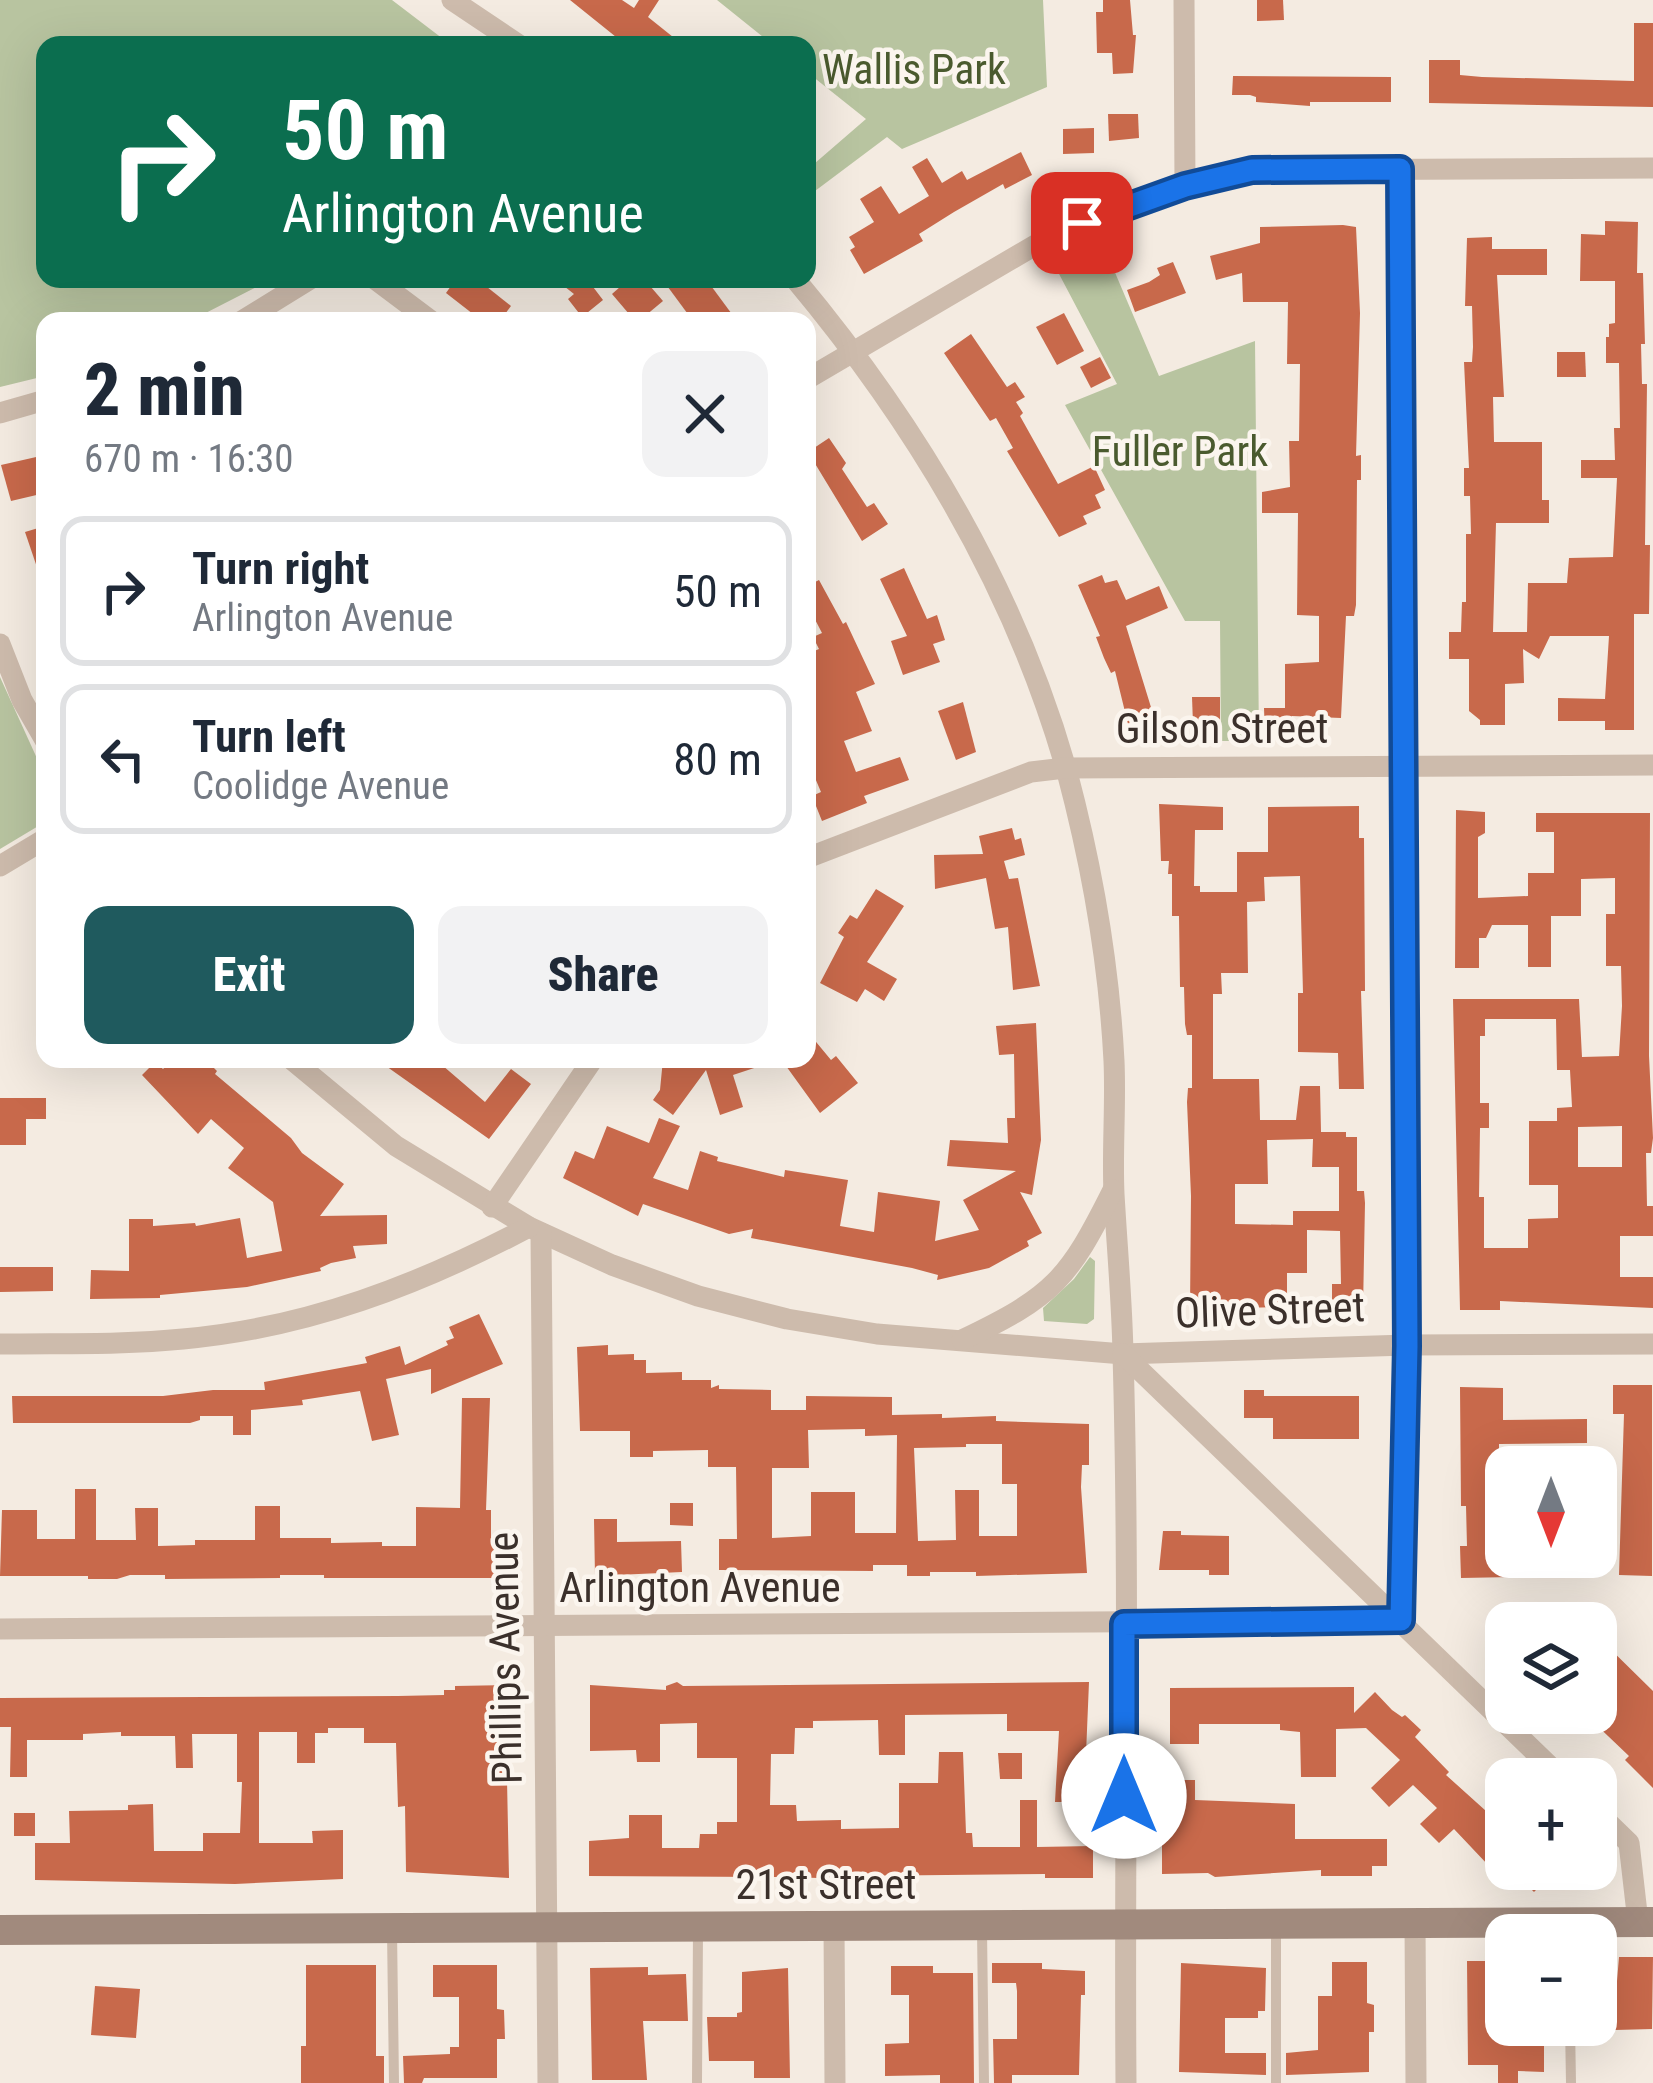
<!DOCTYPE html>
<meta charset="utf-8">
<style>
:root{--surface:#fff;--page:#f2f2f3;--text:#1f2937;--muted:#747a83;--line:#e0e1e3;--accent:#1f5a5e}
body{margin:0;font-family:"Roboto Condensed",sans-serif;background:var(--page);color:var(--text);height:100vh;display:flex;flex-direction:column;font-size:45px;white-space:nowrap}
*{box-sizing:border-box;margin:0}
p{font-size:39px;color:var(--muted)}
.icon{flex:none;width:66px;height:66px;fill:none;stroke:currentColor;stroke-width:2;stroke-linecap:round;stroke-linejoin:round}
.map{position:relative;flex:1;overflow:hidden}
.sheet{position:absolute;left:36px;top:312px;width:780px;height:756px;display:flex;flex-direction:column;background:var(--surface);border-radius:24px;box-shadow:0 12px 48px #0002}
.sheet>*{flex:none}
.top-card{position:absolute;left:36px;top:36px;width:780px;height:252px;border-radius:24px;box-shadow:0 12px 48px #0002;background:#0b6e4f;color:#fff;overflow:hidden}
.needle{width:78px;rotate:180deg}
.tools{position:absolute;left:1485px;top:1446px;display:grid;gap:24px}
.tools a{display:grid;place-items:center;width:132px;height:132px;border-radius:24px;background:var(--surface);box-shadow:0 12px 48px #0002;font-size:60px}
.pin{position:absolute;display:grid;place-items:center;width:102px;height:102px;color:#fff;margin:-51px;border-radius:24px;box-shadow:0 6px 18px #0006}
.me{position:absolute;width:132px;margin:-66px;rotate:0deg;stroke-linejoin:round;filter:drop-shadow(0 0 9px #0008)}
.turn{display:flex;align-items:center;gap:42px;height:252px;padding:0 48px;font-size:54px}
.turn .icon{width:156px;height:156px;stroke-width:2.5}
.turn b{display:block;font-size:84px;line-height:102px}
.round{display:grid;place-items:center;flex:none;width:126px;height:126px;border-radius:24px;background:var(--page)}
.headline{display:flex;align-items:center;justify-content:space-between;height:204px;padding:0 48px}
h1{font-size:72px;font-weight:800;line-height:90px}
.action{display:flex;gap:24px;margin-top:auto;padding:24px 48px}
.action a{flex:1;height:138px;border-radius:24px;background:var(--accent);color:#fff;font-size:48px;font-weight:800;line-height:138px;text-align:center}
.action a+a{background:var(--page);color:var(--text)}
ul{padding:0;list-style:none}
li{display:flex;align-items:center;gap:36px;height:150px;margin:0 24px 18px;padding:0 24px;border:6px solid var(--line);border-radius:24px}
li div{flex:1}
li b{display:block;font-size:45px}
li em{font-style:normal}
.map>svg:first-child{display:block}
</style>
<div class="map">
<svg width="1653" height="2083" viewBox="0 0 1653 2083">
<rect width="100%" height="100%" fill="#f4ebe1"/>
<g fill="#b8c4a0">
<polygon points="0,0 392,0 451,45 45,45 45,279 272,279 190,321 45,321 45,376 0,387"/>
<polygon points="717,0 1043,0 1047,87 902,149 887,137 807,197 807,170 866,119 807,72 807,45 773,45"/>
<polygon points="1105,249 1159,376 1255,341 1259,741 1221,741 1220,621 1185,621 1065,405 1117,384 1058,272"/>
<polygon points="0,677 45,776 45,822 0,849"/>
<polygon points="1090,1257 1095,1261 1094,1319 1087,1324 1044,1321 1043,1308 1074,1279"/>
</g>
<g fill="#c8694b" fill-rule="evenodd">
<polygon points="570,0 622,0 634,8 639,0 659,0 648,17 683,45 626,45"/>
<polygon points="1103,0 1130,0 1133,35 1136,35 1133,73 1113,74 1112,53 1097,53 1096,12 1103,12"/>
<polygon points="1257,0 1283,0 1284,20 1257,21"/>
<polygon points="1634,23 1653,23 1653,107 1429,103 1429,60 1460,60 1460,75 1482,77 1634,81"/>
<polygon points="1233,76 1391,77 1391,102 1310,102 1310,106 1256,102 1256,97 1250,95 1232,95"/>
<polygon points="1108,114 1138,114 1139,138 1109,141"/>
<polygon points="1094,128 1094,153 1063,154 1063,129"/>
<polygon points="1021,152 1032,175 1005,189 1003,184 954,212 919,234 923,241 864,274 850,250 855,247 849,237 874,222 860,199 881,186 899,214 929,196 912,167 927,158 942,183 962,171 967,180"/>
<polygon points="1605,221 1638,222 1637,273 1643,273 1645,344 1641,344 1642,384 1647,384 1645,545 1650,545 1649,614 1634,614 1634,730 1605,730 1605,721 1558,721 1558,698 1605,699 1609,636 1550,636 1539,659 1523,649 1524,683 1505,684 1505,725 1480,725 1480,720 1469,711 1469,659 1449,659 1449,632 1461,632 1462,602 1466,602 1466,534 1471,534 1470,496 1464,496 1464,468 1469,468 1464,362 1472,362 1473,347 1472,306 1465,306 1467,238 1492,237 1492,249 1547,249 1547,275 1497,275 1504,397 1493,397 1494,442 1542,442 1542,500 1549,500 1549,523 1496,523 1493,632 1527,632 1528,583 1567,583 1569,558 1613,557 1617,478 1581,478 1581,460 1615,460 1614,428 1620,428 1619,363 1606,363 1606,337 1609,337 1609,324 1615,323 1615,281 1580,281 1581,234 1605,235"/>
<polygon points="1343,225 1356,227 1360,313 1356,456 1361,455 1361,480 1357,480 1356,605 1354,616 1346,616 1341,718 1292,716 1292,733 1265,734 1264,708 1285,708 1285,664 1319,662 1319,616 1297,615 1298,513 1262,513 1262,492 1290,487 1289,441 1299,441 1300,364 1287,364 1288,302 1243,302 1242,273 1216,280 1210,256 1260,243 1260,227"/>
<polygon points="1173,262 1186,293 1135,312 1127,290 1149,282 1160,275 1157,268"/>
<polygon points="456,279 477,279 511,306 500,321 482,321 446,293"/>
<polygon points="555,279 587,279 603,300 582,317 568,299 574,294"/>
<polygon points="629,279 644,279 663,301 639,321 635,321 612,294"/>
<polygon points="662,279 706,279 737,321 693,321"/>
<polygon points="1064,313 1084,351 1057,365 1036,327"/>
<polygon points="971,334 1007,387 1015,382 1025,397 1016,402 1023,413 1020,416 1058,484 1094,466 1105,490 1095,495 1101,508 1083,516 1087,524 1059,537 1007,451 1013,448 996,418 990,421 944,353"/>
<polygon points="1557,352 1585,352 1586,377 1557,377"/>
<polygon points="1100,357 1111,378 1091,388 1080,367"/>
<polygon points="829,438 846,463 842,469 867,507 874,503 888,524 862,541 808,452"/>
<polygon points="45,455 45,493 11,501 1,465"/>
<polygon points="45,526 45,581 42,582 25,532"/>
<polygon points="904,568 927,619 937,615 945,640 933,644 940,662 903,675 891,641 907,636 880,579"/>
<polygon points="1102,575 1105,583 1117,580 1126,600 1159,586 1168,608 1126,626 1154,717 1128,724 1115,671 1111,673 1104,658 1096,637 1100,636 1078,585"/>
<polygon points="819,580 843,624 846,622 875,684 856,692 872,731 844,741 856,772 900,757 909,780 864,796 867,803 822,821 812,796 821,792 807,759 807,654 819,649 813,637 822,633 807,604 807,586"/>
<polygon points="1192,697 1220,697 1220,723 1193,724"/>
<polygon points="963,702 976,752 956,760 938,711"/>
<path d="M1159 804 1223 807V830H1195L1194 886H1200V892H1237V852H1268V807L1359 806V838H1364L1365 991H1361L1364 1089H1339L1338 1053 1298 1052V993H1303L1300 876 1264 877 1265 901 1247 902 1248 973H1221L1222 994H1213V1079H1259L1260 1120H1296L1300 1086H1320L1321 1132H1346V1137H1357V1191H1364L1365 1203 1363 1309H1332V1284H1341L1340 1231 1307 1230V1273H1287V1307L1190 1309 1191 1196 1187 1102 1188 1088H1192V1035H1187L1185 1024 1184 987H1180L1179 916H1172V874H1168L1169 861H1161ZM1313 1139 1312 1167H1339V1211H1293V1225L1235 1224V1184H1268L1267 1140Z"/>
<path d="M1456 810 1485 812V833L1478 837V898L1528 896V873H1554V832H1536V813H1650L1649 1056 1653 1138 1651 1153H1646L1647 1206H1653V1236H1620V1277H1653V1308L1500 1301V1310H1460L1453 999H1579L1582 1057 1619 1056 1622 1006 1621 966H1606V914H1615V878L1581 879V916H1551V967H1528V925H1492L1486 938H1479V968H1455ZM1485 1019H1556L1557 1070H1570L1572 1107 1557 1108V1121H1529V1185H1558V1218L1528 1219V1248H1484V1197H1479L1480 1128H1489V1103H1480V1036H1485ZM1622 1126V1167H1578V1127Z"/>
<polygon points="1012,828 1015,840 1021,838 1025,855 1004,861 1009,879 1018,878 1040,986 1013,990 1008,927 995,929 986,878 935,889 934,855 983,854 979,836"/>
<polygon points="876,889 904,906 867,962 897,979 884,1001 865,989 857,1002 820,983 844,937 838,933 850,915 857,919"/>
<polygon points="1036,1023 1041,1140 1032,1195 1020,1192 1042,1233 1027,1241 1029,1246 989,1268 937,1280 938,1275 912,1268 751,1238 753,1229 729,1234 643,1204 638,1216 563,1178 575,1151 594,1159 607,1126 649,1143 659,1118 680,1126 653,1178 688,1190 700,1151 718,1157 717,1161 784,1177 785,1170 848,1180 840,1226 874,1232 878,1192 940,1201 935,1241 979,1230 963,1200 1016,1171 947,1166 950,1140 1008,1143 1007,1118 1015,1118 1014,1054 999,1055 996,1026"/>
<polygon points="807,1031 831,1060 836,1056 858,1083 820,1113 781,1059 807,1059"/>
<polygon points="174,1059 205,1059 217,1071 215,1074 291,1138 302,1153 344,1184 320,1216 387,1215 387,1244 353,1246 356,1258 331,1263 320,1268 321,1271 247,1287 160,1295 160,1298 90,1299 91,1270 129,1271 129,1219 153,1219 153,1226 195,1223 196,1226 240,1218 247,1258 282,1251 273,1202 228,1168 244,1148 211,1119 198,1134 142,1075 155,1062 163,1069"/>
<polygon points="376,1059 435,1059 485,1102 511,1069 531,1084 489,1139"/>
<polygon points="663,1059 772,1059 772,1062 733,1075 743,1107 720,1115 706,1070 673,1115 653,1100 660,1090"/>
<polygon points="0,1098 46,1098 46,1119 26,1119 26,1145 0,1145"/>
<polygon points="0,1267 53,1267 53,1291 0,1292"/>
<polygon points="479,1314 503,1364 431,1394 431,1369 386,1379 399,1435 372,1441 360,1391 302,1400 303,1405 251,1410 251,1435 233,1435 233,1416 200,1416 200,1420 190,1423 13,1423 12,1396 163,1396 213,1390 265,1390 264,1382 367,1363 365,1357 400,1346 405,1365 448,1345 446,1341 454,1338 449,1327"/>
<path d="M608 1345V1355L634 1354V1360H646V1373L682 1372V1380H711V1388L719 1385V1389L771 1390V1410H806V1396L892 1397V1415L942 1414V1418L996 1416V1421L1089 1424V1465H1082L1081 1487 1087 1573 976 1576V1572H930V1576H907V1565H873V1571L719 1570V1539H737L736 1467H708V1450L653 1451V1457H630V1431H580L577 1347ZM865 1429V1436L897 1435 896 1533H855V1492H811V1536L772 1538V1468H809L808 1430ZM966 1444H1002V1484H1017V1536H979V1490H955L956 1540 918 1541 914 1448 966 1447Z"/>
<polygon points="1613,1385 1652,1385 1652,1576 1619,1575 1624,1414 1613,1414"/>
<polygon points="1460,1387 1503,1388 1503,1420 1587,1419 1587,1443 1499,1444 1499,1457 1492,1457 1493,1545 1506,1545 1506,1557 1513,1557 1513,1577 1461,1578 1460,1546 1467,1546 1466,1506 1461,1506"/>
<polygon points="1244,1390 1264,1390 1264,1396 1359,1396 1359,1439 1273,1439 1273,1418 1244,1418"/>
<polygon points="462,1398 490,1398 486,1510 491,1510 491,1537 502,1537 502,1578 324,1578 324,1575 280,1575 280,1578 165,1579 165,1575 130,1575 117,1579 88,1579 88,1576 0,1576 2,1510 37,1510 37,1539 75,1539 75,1489 96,1489 96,1540 136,1540 135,1508 158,1508 158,1546 195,1545 195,1540 255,1540 255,1506 280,1506 280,1538 331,1538 331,1543 382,1542 382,1546 416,1546 416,1507 460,1508"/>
<polygon points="670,1503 693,1503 693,1526 670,1525"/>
<polygon points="594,1519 617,1519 617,1542 681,1541 682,1572 595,1576"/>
<polygon points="1163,1531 1181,1531 1181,1535 1229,1536 1229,1575 1209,1575 1209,1570 1159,1570"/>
<polygon points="1596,1635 1653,1691 1653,1788 1625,1760 1629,1756 1587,1716 1596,1713"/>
<polygon points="677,1682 683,1686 1089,1682 1085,1778 1080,1778 1080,1802 1055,1802 1059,1731 1007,1731 1007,1714 905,1715 905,1755 879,1755 878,1720 813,1721 813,1728 795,1728 794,1754 771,1754 770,1805 796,1805 797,1821 841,1820 841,1829 899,1828 899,1783 938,1783 939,1752 963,1752 966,1833 972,1833 973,1847 1020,1847 1020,1800 1037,1800 1037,1847 1093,1846 1093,1878 1045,1878 1045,1874 850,1876 848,1885 820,1885 819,1878 786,1877 589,1876 589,1841 629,1838 629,1815 662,1815 662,1848 699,1848 700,1834 717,1834 717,1822 737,1822 737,1758 697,1758 697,1723 660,1724 660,1762 637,1762 636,1750 590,1751 590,1685 666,1690 666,1686"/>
<polygon points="511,1685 507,1780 509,1878 406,1872 405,1806 398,1807 396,1743 364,1743 364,1728 328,1728 328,1733 315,1733 315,1763 297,1763 297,1732 259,1732 259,1843 313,1843 312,1831 343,1830 343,1879 235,1884 35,1880 35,1843 70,1843 69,1811 128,1810 128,1805 153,1804 154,1851 203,1851 203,1833 240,1833 242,1782 237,1782 237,1734 192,1734 193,1768 176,1768 175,1736 121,1736 121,1732 83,1734 83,1740 27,1740 27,1777 10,1777 11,1727 0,1727 0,1698 398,1696 444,1695 444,1690 455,1690 455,1686"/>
<polygon points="1354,1687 1354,1713 1375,1692 1392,1710 1402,1717 1405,1715 1421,1730 1415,1737 1449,1772 1446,1775 1506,1829 1506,1884 1454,1829 1439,1843 1420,1824 1437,1808 1413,1785 1389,1807 1371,1788 1400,1760 1366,1728 1336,1729 1336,1777 1301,1777 1300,1732 1280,1730 1280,1724 1199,1724 1199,1744 1170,1744 1170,1688"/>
<polygon points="998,1753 1022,1753 1022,1779 1000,1779"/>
<polygon points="1171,1780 1195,1780 1195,1800 1295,1804 1295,1839 1387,1839 1387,1866 1372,1866 1372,1876 1321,1876 1321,1870 1215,1877 1208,1873 1162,1874 1162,1834 1172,1834"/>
<rect x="14" y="1813" width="21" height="23"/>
<polygon points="1511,1869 1556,1869 1534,1892"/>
<polygon points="1619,1957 1653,1957 1652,2029 1615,2030 1615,2020 1596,2021 1596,1993 1616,1993"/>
<polygon points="1467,1961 1506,1961 1506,2025 1544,2025 1544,2072 1518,2071 1518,2083 1498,2083 1498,2065 1468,2065"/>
<polygon points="1332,1962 1367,1962 1367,2003 1374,2005 1374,2032 1369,2032 1369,2072 1286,2075 1286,2053 1318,2050 1318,1996 1332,1996"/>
<polygon points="992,1963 1042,1963 1042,1969 1085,1971 1085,1995 1081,1995 1079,2075 1012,2075 1012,2083 994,2083 993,2039 1017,2039 1017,1991 1016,1983 992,1983"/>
<polygon points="1181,1963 1266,1968 1265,2011 1258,2011 1258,2018 1225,2018 1225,2053 1266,2053 1266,2075 1179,2072"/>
<polygon points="306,1965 376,1965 376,2056 384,2056 384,2083 301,2083 301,2046 306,2046"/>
<polygon points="433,1965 497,1965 497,2009 504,2010 505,2039 497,2039 497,2078 424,2078 422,2083 404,2083 403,2056 450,2054 450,2047 459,2047 459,1997 433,1997"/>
<polygon points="891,1966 933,1966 933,1973 973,1973 974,2083 940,2083 940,2075 885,2076 885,2044 909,2043 909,1995 891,1995"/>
<polygon points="648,1967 648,1975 686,1974 688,2021 643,2021 647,2080 592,2080 590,1968"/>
<polygon points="788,1968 790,2078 754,2078 754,2061 709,2061 707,2017 737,2017 737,2013 742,2012 742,1972"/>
<polygon points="95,1986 140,1989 136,2038 91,2035"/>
</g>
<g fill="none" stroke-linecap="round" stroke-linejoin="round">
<g stroke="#cdbbac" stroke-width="10">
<polyline points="1276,1924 1276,2083"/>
<polyline points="392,1930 394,2083"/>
<polyline points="982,1930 984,2083"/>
<polyline points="1570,2025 1571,2083"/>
<polyline points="697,2083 698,1930"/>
</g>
<g stroke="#cdbbac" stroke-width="21">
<polyline points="452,0 519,45"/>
<polyline points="1184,0 1185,186"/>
<polyline points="375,279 431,321"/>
<path d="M795 279C917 425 1015 588 1067 772 1092 866 1109 964 1114 1061 1116 1105 1112 1150 1114 1194 1117 1247 1122 1301 1123 1354 1130 1597 1124 1840 1126 2083"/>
<polyline points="242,321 310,279"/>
<polyline points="807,379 1049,237 1115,209 1185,186 1252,170 1653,168"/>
<polyline points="0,413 45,400"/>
<polyline points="0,644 22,700 45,740"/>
<polyline points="807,858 1031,772 1065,768 1653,765"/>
<polyline points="0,866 45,839"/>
<polyline points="291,1059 396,1146 529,1227 612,1265 698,1296 787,1319 877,1334 1123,1354 1407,1345 1653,1344"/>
<polyline points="492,1207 593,1059"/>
<polyline points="541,1233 548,2083"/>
<path d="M962 1340C1054 1296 1068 1280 1113 1190"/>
<path d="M0 1344C61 1343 122 1345 183 1339 307 1328 419 1285 529 1227"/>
<polyline points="1123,1354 1563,1779"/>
<polyline points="0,1629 1401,1620 1407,1345 1400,169"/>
<polyline points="1596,1811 1629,1843 1638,1922"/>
<polyline points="1415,1923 1416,2083"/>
<polyline points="834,1926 835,2083"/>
</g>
<polyline stroke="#a18a7d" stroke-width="30" points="0,1930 1653,1922"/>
</g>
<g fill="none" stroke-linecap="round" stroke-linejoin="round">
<g stroke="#114b97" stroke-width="30">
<polyline id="route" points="1082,223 1185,186 1252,170 1400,169 1407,1346 1401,1620 1124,1624 1124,1796"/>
</g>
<use href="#route" stroke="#1a73e8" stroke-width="21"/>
</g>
<g text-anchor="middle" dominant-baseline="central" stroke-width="9" stroke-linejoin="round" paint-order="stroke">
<g font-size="42" fill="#4a5a2e" stroke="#fbf5ee">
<text x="914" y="69">Wallis Park</text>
<text x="1180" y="451">Fuller Park</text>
</g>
<g font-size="42" fill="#3b302b" stroke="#fbf5ee">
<text x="1222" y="728">Gilson Street</text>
<text transform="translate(1270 1310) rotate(-2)">Olive Street</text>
<text x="700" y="1587">Arlington Avenue</text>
<text transform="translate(505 1658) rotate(-91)">Phillips Avenue</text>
<text x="826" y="1884">21st Street</text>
</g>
</g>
</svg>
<div class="tools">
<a><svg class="needle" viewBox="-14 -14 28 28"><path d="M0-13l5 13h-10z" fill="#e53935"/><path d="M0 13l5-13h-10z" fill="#747a83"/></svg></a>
<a><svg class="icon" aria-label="layers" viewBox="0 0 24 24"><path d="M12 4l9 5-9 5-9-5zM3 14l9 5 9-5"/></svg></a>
<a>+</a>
<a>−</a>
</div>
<div class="pin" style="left:1082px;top:223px;background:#d93025"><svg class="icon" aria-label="arrive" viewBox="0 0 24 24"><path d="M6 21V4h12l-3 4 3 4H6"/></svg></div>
<svg class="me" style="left:1124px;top:1796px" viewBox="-20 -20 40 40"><circle r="19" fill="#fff"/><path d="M0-13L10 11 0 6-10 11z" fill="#1a73e8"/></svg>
<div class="top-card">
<div class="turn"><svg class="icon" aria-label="right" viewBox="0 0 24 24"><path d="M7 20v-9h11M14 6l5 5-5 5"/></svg><div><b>50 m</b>Arlington Avenue</div></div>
</div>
<section class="sheet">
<div class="headline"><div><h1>2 min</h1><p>670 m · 16:30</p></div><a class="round"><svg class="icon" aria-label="close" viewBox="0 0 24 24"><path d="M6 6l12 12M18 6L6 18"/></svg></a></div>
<ul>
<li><svg class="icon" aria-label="right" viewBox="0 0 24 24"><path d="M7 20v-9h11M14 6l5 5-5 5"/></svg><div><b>Turn right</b><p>Arlington Avenue</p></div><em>50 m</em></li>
<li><svg class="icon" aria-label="left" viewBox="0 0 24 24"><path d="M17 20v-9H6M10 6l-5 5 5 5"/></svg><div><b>Turn left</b><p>Coolidge Avenue</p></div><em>80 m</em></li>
</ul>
<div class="action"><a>Exit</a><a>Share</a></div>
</section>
</div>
